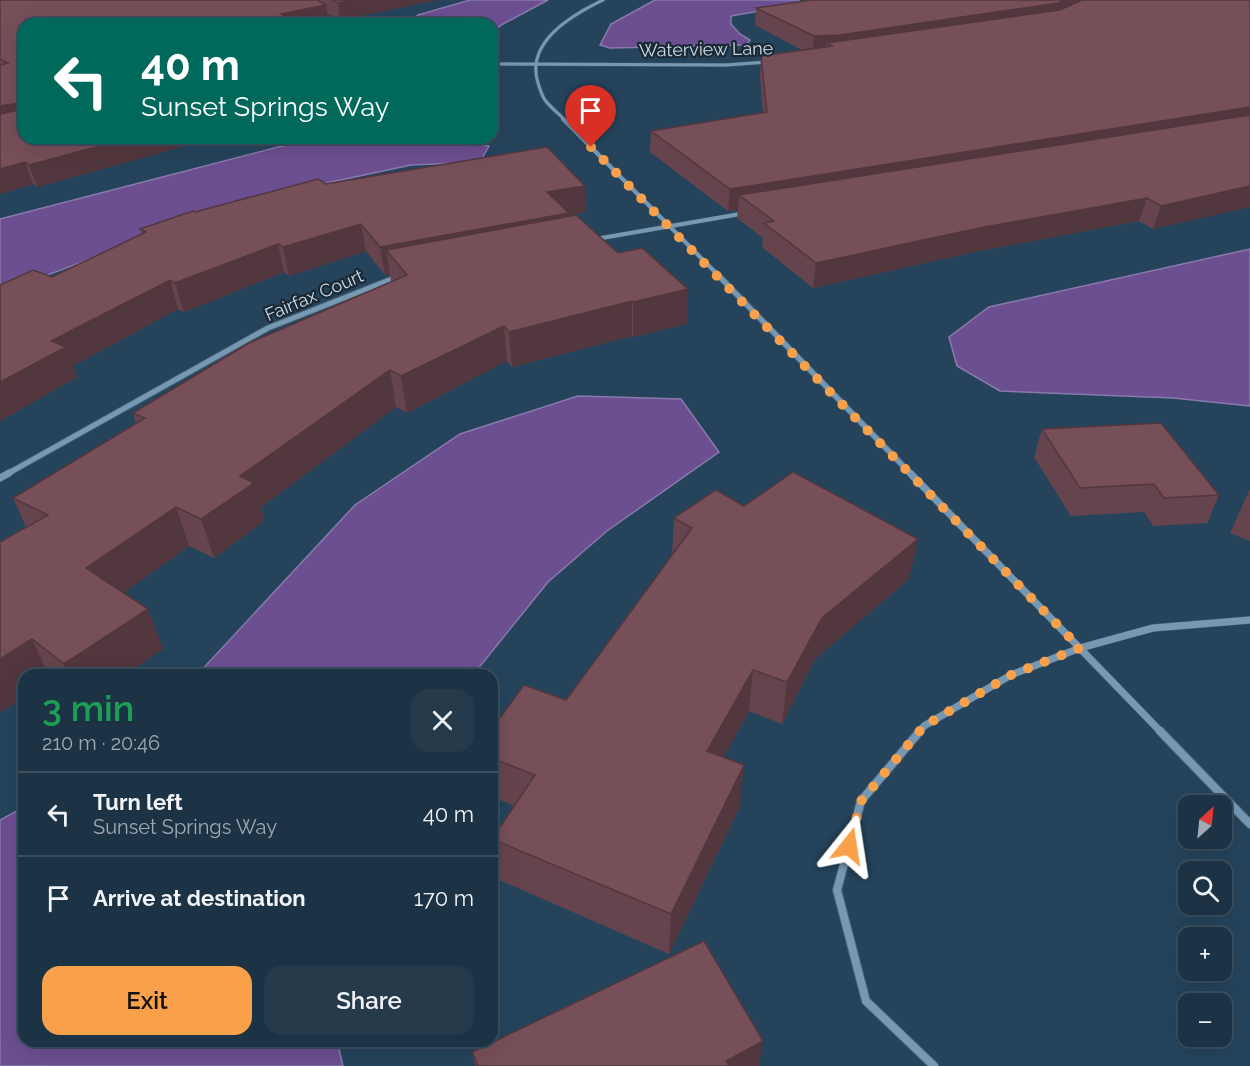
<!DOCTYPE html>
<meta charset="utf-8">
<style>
:root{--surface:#1c3345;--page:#253b4c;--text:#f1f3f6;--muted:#a0aab3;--line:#3a4e5e;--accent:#f8a14a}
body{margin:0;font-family:Raleway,sans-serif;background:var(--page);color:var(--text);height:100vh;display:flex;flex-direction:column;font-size:22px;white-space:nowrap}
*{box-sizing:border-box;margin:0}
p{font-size:20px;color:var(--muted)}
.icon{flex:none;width:33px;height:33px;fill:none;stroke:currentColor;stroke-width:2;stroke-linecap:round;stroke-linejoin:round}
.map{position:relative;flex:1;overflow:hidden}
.details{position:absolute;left:18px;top:669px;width:480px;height:378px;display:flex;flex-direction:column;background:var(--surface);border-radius:18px;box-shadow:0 6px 24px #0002,0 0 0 2px var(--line)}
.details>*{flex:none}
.hud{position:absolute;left:18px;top:18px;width:480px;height:126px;border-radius:18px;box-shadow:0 6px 24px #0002,0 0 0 2px var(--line);background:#00695c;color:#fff;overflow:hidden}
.needle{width:39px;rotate:27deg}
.fabs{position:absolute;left:1178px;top:795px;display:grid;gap:12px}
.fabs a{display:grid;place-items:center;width:54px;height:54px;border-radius:12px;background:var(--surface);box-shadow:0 6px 24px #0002,0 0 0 2px var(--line);font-size:30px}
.pin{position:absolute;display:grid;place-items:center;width:51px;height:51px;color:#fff;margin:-62px -26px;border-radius:50% 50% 50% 0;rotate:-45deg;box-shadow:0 0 6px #0007}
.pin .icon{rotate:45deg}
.me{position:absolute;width:66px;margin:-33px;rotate:15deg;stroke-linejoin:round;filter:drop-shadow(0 0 4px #0008)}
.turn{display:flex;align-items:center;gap:21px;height:126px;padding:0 24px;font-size:27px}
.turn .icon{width:78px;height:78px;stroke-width:2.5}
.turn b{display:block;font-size:42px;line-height:51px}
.round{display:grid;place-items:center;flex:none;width:63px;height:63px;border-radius:18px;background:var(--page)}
.overview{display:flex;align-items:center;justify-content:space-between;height:102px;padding:0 24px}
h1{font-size:36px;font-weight:600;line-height:45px;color:#1e9e55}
.action{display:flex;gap:12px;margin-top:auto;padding:12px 24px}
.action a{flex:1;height:69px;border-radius:18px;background:var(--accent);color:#111;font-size:24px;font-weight:600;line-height:69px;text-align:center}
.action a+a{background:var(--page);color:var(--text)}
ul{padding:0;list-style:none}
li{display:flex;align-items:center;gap:18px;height:84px;padding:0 24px;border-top:2px solid var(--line)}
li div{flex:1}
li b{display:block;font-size:22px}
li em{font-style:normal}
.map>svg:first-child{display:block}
</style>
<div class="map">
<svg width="1250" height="1066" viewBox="0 0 1250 1066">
<rect width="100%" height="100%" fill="#25445c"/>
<g fill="#6c4f91" stroke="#897aad" stroke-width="1.5">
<polygon points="470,0 548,0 503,24 492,32 492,24 408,24 418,15"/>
<polygon points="655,0 799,0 795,5 731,16 731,24 740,34 750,40 747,45 610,48 600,45 611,24"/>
<polygon points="313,138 436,138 489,146 480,162 411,165 308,187 135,242 0,293 0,219"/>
<polygon points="1250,249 1250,406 1173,398 1000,391 957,366 949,337 989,307"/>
<polygon points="578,396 681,399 719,452 607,531 548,582 473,675 197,675 355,505 460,434"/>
<polygon points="24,807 24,1041 337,1041 343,1066 0,1066 0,820"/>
</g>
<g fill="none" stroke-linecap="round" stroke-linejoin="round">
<g stroke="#446074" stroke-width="4">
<g id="street-far4">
<polyline points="321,14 339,24"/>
<polyline points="492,64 726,65 767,62"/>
<path d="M565 120C559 114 551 108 545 100 542 96 540 89 538 83 525 42 572 15 603 0"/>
</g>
</g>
<g stroke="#446074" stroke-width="4.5">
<g id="street-far3">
<polyline points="563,119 718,275"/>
<polyline points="596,239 746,213"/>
</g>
</g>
<g stroke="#446074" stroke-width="7">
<g id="street-far2">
<polyline points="716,273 911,474"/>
<polyline points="7,474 268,328 397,277"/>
</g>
</g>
<g stroke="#446074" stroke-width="8">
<g id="street-far1">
<polyline points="910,473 1162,733"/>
<polyline points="0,478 9,473"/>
<polyline points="918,733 924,726 1011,675 1080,648 1153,628 1250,620"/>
</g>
</g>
<g stroke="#446074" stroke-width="10">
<g id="street">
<polyline points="920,731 861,801 837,890 866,1001 934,1066"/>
<polyline points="1160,731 1250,824"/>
</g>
</g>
<use href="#street-far4" stroke="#7698b3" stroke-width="3"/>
<use href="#street-far3" stroke="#7698b3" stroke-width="4"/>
<use href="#street-far2" stroke="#7698b3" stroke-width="5"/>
<use href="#street-far1" stroke="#7698b3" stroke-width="7"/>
<use href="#street" stroke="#7698b3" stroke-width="8"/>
</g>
<g fill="#66444d">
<polygon points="0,0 437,0 340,20 328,14 329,23 24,24 24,138 214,138 37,187 33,184 0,194"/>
<polygon points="1250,0 1153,229 1139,221 974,252 813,288 762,247 763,238 737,218 738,210 728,211 650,152 651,131 763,113 760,75 761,56 802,50 755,25 756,8"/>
<polygon points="326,184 586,212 569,216 687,324 633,337 632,336 512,367 507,361 407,413 396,407 261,507 264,521 214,558 189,546 123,593 163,649 125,675 24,675 24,697 0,712 0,542 26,527 13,498 136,424 133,413 391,282 390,274 385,275 366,251 289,276 284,272 184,312 178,309 73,366 77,377 0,421 142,235 140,229 195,212"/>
<polygon points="1042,429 1219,495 1207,523 1153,526 1144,512 1071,516 1034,457"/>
<polygon points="1250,489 1250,541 1230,533"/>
<polygon points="744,506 909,579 815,659 782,724 749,711 723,758 740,806 669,954 497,879 492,839 514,806 492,797 492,729 566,700 672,554 674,518"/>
<polygon points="472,1052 759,1066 475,1066"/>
</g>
<g fill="#53373e">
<polygon points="352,0 437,0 340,20 338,3"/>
<polygon points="1064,0 1086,0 1079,9 832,46 826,43 825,54 812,55 814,36"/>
<polygon points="326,5 329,23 324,24 282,24 281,14"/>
<polygon points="19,103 24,118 0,129 0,106"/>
<polygon points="1250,107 1250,125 739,195 738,210 728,211 730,189"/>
<polygon points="130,138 214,138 37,187 29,165"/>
<polygon points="25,162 33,184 0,194 0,169"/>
<polygon points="585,186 586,212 569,215 570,240 386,250 390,274 385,275 380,247 547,192"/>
<polygon points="1250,186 1250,207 1153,229 1161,206"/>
<polygon points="1147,198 1139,221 974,252 813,288 816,263 979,228"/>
<polygon points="361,224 366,251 289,276 283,247"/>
<polygon points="278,244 284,272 184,312 175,283"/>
<polygon points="170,280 178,309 73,366 77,377 0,421 0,382 51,341"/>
<polygon points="688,289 687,324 633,337 633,302"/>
<polygon points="632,301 632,336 512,367 509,332"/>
<polygon points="504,326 507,361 407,413 401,376"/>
<polygon points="390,370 396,407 261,507 264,521 214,558 201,519 240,476"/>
<polygon points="176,507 189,546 103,608 86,568"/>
<polygon points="918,539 909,579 815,659 782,724 787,682 822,618"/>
<polygon points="148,609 163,649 125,675 69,675 64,664"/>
<polygon points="32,639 49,675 24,675 24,697 0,712 0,659"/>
<polygon points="753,670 749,711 704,793 707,751"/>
<polygon points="744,765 740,806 669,954 671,914"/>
<polygon points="763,1041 759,1066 725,1066 726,1061"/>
</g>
<g fill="#774f59" stroke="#53373e" stroke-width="1.5">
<polygon points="0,0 317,0 326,5 281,14 305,24 24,24 24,138 130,138 29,165 25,162 0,169 0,114 18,110 21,107 19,103 0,106 0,65 8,63 0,59"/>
<polygon points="332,0 352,0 338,3"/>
<polygon points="812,0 1064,0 1058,3 840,35 814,36 756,8"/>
<polygon points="1082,0 1250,0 1250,107 730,189 651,131 767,112 761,56 832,46 826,43 1060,10"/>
<polygon points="1250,115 1250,186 1161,206 1147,198 979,228 816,263 764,223 774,221 739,195"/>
<polygon points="547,147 585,186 547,192 569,213 380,247 361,224 283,247 278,244 175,283 170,280 51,341 66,347 0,382 0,285 33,270 52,277 146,232 140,229 193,211 195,212 318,179 326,184"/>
<polygon points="576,215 618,253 642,248 688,289 633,302 632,301 509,332 504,326 401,376 390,370 240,476 254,483 201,519 176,507 86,568 148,609 64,664 32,639 0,659 0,542 48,515 13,498 145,418 133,413 249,343 407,275 386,250"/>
<polygon points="1161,423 1219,495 1164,498 1154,484 1080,488 1042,429"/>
<polygon points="793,472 918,539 822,618 787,682 753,670 707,751 744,765 671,914 492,839 535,775 492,758 492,729 524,685 566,700 692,528 674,518 716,490 744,506"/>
<polygon points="704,941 763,1041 726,1061 729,1066 478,1066 472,1052"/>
</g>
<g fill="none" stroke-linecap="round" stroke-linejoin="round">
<polyline stroke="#f8a14a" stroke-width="10" stroke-dasharray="0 18" points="591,147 1080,648 1011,675 924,726 861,801 849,846"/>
</g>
<g text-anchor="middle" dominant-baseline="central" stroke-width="4.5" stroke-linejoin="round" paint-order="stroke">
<g font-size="18" fill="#ccdeed" stroke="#1c2934">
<text transform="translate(706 49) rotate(-1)">Waterview Lane</text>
<text transform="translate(314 295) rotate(-23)">Fairfax Court</text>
</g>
</g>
</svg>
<div class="fabs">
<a><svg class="needle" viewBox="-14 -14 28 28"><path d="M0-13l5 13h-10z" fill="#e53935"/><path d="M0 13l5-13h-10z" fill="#a0aab3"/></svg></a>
<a><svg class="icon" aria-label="search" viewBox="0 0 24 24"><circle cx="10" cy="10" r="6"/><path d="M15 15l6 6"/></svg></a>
<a>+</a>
<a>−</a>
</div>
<div class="pin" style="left:591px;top:147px;background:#d93025"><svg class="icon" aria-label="arrive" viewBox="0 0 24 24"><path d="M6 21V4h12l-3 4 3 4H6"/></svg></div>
<svg class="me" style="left:849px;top:846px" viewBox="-20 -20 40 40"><path d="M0-17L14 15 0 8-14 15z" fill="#f8a14a" stroke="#fff" stroke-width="4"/></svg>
<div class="hud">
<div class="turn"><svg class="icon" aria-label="left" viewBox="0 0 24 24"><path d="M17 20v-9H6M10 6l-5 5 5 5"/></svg><div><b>40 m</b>Sunset Springs Way</div></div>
</div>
<section class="details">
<div class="overview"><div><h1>3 min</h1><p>210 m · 20:46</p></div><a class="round"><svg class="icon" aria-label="close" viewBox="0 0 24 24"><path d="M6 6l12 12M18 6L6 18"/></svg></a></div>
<ul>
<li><svg class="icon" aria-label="left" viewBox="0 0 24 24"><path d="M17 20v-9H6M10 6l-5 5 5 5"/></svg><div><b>Turn left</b><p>Sunset Springs Way</p></div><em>40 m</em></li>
<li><svg class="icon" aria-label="arrive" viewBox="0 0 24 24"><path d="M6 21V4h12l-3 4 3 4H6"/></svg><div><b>Arrive at destination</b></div><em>170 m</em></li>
</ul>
<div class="action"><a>Exit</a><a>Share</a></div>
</section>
</div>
